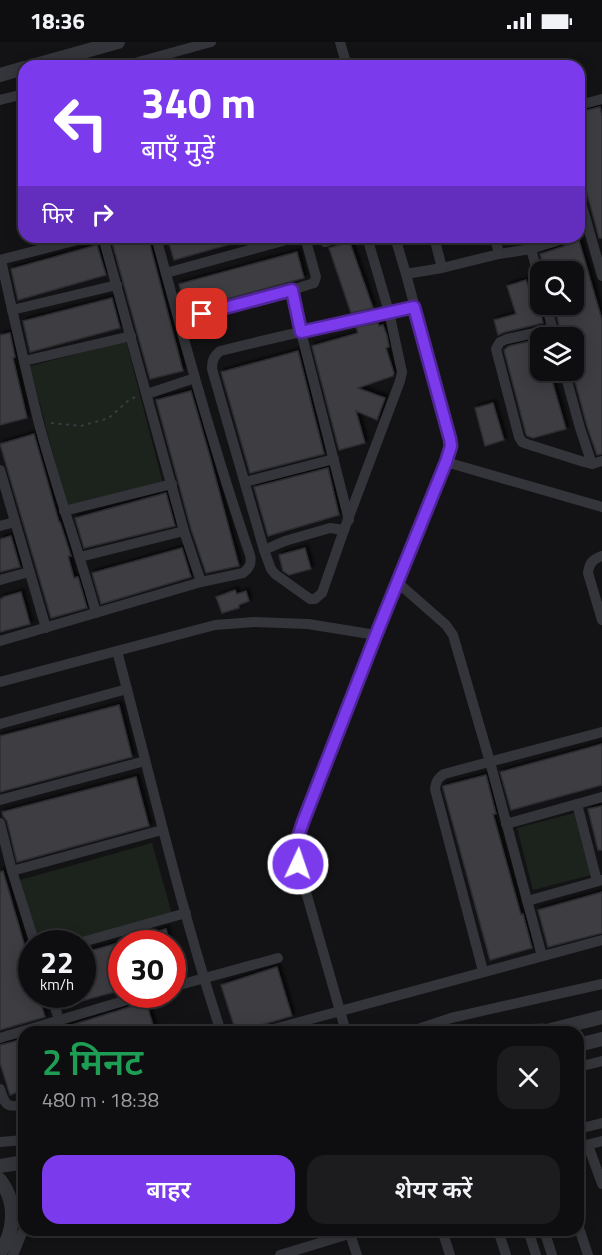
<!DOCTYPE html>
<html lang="hi">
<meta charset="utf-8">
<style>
:root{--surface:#0e0e10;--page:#1c1c1e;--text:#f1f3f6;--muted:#9b9c9f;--line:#2e2e30;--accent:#7c3aed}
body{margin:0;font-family:"Titillium Web","Noto Sans Devanagari",sans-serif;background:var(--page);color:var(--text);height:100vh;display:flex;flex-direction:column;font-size:22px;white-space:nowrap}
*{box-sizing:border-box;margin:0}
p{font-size:20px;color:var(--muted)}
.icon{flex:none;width:33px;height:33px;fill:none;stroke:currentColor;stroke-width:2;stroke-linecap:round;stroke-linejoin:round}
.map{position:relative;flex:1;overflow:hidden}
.panel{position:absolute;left:18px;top:984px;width:566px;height:210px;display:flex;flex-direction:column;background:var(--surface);border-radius:18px;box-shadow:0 3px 15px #0003,0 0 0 2px var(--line)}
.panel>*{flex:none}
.hud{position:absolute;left:18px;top:18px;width:567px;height:183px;border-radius:18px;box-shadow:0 3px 15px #0003,0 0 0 2px var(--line);background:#7c3aed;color:#fff;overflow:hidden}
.fabs{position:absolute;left:530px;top:219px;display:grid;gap:12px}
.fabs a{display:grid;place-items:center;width:54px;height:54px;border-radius:12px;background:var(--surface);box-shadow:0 3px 15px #0003,0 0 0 2px var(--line);font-size:30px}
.speed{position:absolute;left:18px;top:888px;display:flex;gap:12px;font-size:30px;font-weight:700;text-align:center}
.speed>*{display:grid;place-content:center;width:78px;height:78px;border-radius:50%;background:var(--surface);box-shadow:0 3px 15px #0003,0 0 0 2px var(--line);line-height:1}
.speed small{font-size:15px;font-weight:400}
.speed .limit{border:9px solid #d22;background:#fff;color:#111}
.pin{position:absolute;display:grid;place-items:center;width:51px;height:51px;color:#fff;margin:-26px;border-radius:12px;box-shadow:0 3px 9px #0006}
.me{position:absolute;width:66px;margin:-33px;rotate:3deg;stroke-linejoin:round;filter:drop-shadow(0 0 4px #0008)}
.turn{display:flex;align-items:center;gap:21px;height:126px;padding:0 24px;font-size:27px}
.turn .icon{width:78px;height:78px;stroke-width:2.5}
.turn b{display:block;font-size:42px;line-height:51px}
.then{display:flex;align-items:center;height:57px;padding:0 24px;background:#0003;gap:12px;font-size:22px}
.round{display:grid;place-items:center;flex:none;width:63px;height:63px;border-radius:18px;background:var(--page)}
.summary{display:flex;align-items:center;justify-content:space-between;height:102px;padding:0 24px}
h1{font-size:36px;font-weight:600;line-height:45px;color:#1e9e55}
.primary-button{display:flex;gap:12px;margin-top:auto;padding:12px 24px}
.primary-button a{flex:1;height:69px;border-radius:18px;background:var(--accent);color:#fff;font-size:24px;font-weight:600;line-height:69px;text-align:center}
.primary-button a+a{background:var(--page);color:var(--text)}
.status{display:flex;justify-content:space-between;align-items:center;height:42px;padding:0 30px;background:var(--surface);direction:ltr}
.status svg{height:16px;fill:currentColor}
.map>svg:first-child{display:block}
</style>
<div class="status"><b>18:36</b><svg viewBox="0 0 49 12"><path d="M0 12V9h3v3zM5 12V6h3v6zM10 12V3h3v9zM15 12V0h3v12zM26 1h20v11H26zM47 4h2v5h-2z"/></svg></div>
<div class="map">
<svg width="602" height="1213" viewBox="0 0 602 1213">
<defs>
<filter id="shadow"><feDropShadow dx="3" dy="-3" stdDeviation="1.5" flood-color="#0009"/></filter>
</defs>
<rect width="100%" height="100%" fill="#131315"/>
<g fill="#1b231c">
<polygon points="126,299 163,442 67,466 30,324"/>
<polygon points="574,771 591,833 533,848 517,786"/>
<polygon points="152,801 172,872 63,901 38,901 20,838"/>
</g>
<g fill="#3c3e43" stroke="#2d2d31" stroke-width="1.5" filter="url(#shadow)">
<polygon points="600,65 602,74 602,196 599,196 579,122 579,70"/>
<polygon points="123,195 148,195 183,329 150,337 112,200 124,197"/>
<polygon points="167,195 245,195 245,198 174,218"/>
<polygon points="576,195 578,195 602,278 602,412 597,413 587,384 572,328 573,328 573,296 562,296 554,262 573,262 573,230 545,230 540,212 571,202 575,200"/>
<polygon points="349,198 373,266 351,271 329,206 342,202"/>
<polygon points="97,203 106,233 18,258 11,227"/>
<polygon points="297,210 304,236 186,268 179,242"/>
<polygon points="526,238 534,262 539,262 543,281 505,290 498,293 494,278 516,272 507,244"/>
<polygon points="112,256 120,286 30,310 23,279"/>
<polygon points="378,281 379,284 383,283 387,294 389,305 386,306 394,331 393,334 358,346 385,356 377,378 356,369 365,401 339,408 312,304 358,291 356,285"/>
<polygon points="10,291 15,315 13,316 27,376 0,383 0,293"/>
<polygon points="540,297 540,328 549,328 566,387 533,396 527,394 526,392 504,308 509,304"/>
<polygon points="298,309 324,412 250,431 221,330"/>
<polygon points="191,349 210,415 239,524 206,531 191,487 156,358"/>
<polygon points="493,361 504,398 485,404 475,366"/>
<polygon points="34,392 59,480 60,480 71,514 68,514 74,536 78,535 87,566 51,576 0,402"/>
<polygon points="328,426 339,473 268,494 254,445"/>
<polygon points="166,451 175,484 84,506 75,476"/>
<polygon points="11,494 20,525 0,530 0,497"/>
<polygon points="182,506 191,535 101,562 92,531"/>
<polygon points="305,506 311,527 289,533 283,529 279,513"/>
<polygon points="235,548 237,552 246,549 249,559 239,563 239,566 222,571 216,555"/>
<polygon points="21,550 30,582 0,590 0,557 3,556 3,555"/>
<polygon points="119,663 132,715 0,750 0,694"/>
<polygon points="602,702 602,743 511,768 500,730"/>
<polygon points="486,733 496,772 493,772 521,873 523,872 532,906 490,918 443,746 443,744"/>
<polygon points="136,735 149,784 17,820 7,779 3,774 2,770"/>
<polygon points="602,764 602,808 598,808 588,767"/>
<polygon points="3,829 32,929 32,952 38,952 45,975 0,988 0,830"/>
<polygon points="602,850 602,891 548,905 538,868"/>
<polygon points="166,887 170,902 126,902 125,899"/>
<polygon points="122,900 122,948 63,964 59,952 82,952 82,911"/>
<polygon points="277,925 292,974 261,983 257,985 242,990 236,990 221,943"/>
<polygon points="146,960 154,986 141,990 49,990"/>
<polygon points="24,997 24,1048 10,1053 0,1021 0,1003"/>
</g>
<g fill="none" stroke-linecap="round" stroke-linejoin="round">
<polyline stroke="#3a3c41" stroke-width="2" stroke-dasharray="3 4.5" stroke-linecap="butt" points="51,381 81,384 109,376 130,357 136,355"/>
<polyline stroke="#34353a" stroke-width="5" points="474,990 490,986 544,984"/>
<g stroke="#34353a" stroke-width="10">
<polyline points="340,0 347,24"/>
<polyline points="124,24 211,0"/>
<polyline points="0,58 24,52"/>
<polyline points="579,63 602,57"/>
<polyline points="579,153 602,234"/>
<polyline points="103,195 184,489 201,540"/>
<path d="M367 195 389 270 402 330 400 339 344 488 322 551 315 557H310L275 532 271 527 264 508 212 327C212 319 213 315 220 309 284 293 349 279 414 265"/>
<polyline points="395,195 406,232 442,226 499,212 531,207 569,195"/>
<polyline points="434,195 442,226"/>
<polyline points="495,195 499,212"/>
<polyline points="325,200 340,195"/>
<polyline points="531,207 540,239"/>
<polyline points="0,218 89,195"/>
<path d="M1 218C13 272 25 325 38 378 55 443 78 506 96 571"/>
<polyline points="166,231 297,195"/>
<polyline points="292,248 301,290 349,478"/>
<polyline points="546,262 555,296"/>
<polyline points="12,268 117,243"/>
<polyline points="179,278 292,248 314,241 316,235 305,195"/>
<polyline points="553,287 507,297 500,300 496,307 519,395 522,400 527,402 584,420 592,422 602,419"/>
<polyline points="24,319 131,294"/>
<polyline points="564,328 580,386 592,422"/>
<polyline points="147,352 195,336"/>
<polyline points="446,420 602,465"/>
<polyline points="0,428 46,586"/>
<polyline points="245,440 334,417"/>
<polyline points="64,469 172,442"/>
<polyline points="0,484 15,480"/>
<polyline points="264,508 285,499 330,486 344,488"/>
<path d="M602 514C593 517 589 521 588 531L602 578"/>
<polyline points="80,515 184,489"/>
<polyline points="0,538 29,530"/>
<polyline points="397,540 446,583 453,593 490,720 542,914"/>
<path d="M0 599 201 540 243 531C250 526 252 521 250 513 214 408 185 302 156 195"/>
<path d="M117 609C151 737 180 865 221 990"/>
<polyline points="0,640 215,583 254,580 308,582 376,593"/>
<polyline points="0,682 127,647"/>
<polyline points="0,758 145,719"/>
<polyline points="577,762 597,839"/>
<polyline points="0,781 12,829 35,902"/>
<polyline points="506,782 602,755"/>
<polyline points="12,829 162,788"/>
<polyline points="527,859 602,838"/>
<polyline points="75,902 186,871"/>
<path d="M483 929 435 747C436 739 438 736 444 732L602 690"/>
<polyline points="172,945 278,916"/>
<polyline points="51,952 59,978"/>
<polyline points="263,990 602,898"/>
<path d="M346 990 298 822C298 808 299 794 303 780L376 593 450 410V397L406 232"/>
<polyline points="409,990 451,976 602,942"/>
<polyline points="0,996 147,952"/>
<polyline points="578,1025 602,1019"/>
<path d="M0 1047C5 1063 7 1067 24 1062"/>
<polyline points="578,1087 602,1081"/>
<polyline points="0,1100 24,1098"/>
<polyline points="588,1103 602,1142"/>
<polyline points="578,1105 602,1099"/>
<polyline points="578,1183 588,1213"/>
<polyline points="442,1188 450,1213"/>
<polyline points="498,1188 506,1213"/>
<polyline points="528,1188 536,1213"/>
<polyline points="544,1188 552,1213"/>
<polyline points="350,1192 357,1213"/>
<polyline points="13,1213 22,1191 24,1188"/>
<polyline points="280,1213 362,1188"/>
</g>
<g stroke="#34353a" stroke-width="14">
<polyline points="32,24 118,0"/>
<polyline points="0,33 24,26"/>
<polyline points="543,990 602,975"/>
<polyline points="578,1003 602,997"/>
<polyline points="0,1124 24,1120"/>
<path d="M0 1138C17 1160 15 1189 0 1211"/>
</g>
</g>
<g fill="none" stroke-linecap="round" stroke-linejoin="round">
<g stroke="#51269a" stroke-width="15">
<polyline id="route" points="202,272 292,248 301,290 414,265 450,397 451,404 446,420 376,593 303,780 299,792 298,822"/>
</g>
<use href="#route" stroke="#7c3aed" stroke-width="10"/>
</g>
</svg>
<div class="fabs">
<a><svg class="icon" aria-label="search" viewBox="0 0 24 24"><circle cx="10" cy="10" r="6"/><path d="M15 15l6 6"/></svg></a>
<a><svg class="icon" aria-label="layers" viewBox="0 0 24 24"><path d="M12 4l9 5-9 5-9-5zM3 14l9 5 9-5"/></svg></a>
</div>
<div class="speed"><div>22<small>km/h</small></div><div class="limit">30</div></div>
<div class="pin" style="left:202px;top:272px;background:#d93025"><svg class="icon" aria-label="arrive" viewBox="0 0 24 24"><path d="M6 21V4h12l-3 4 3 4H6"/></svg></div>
<svg class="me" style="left:298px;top:822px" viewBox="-20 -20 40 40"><circle r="17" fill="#7c3aed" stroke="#fff" stroke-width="3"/><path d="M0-11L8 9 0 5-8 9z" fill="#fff"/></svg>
<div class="hud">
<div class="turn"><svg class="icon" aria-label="left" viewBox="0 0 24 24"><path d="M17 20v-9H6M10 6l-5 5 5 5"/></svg><div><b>340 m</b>बाएँ मुड़ें</div></div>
<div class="then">फिर<svg class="icon" aria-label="right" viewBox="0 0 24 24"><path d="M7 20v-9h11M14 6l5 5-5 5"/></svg></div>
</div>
<section class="panel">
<div class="summary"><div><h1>2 मिनट</h1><p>480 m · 18:38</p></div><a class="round"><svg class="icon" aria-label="close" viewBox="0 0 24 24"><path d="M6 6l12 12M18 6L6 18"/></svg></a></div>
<div class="primary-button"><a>बाहर</a><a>शेयर करें</a></div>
</section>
</div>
